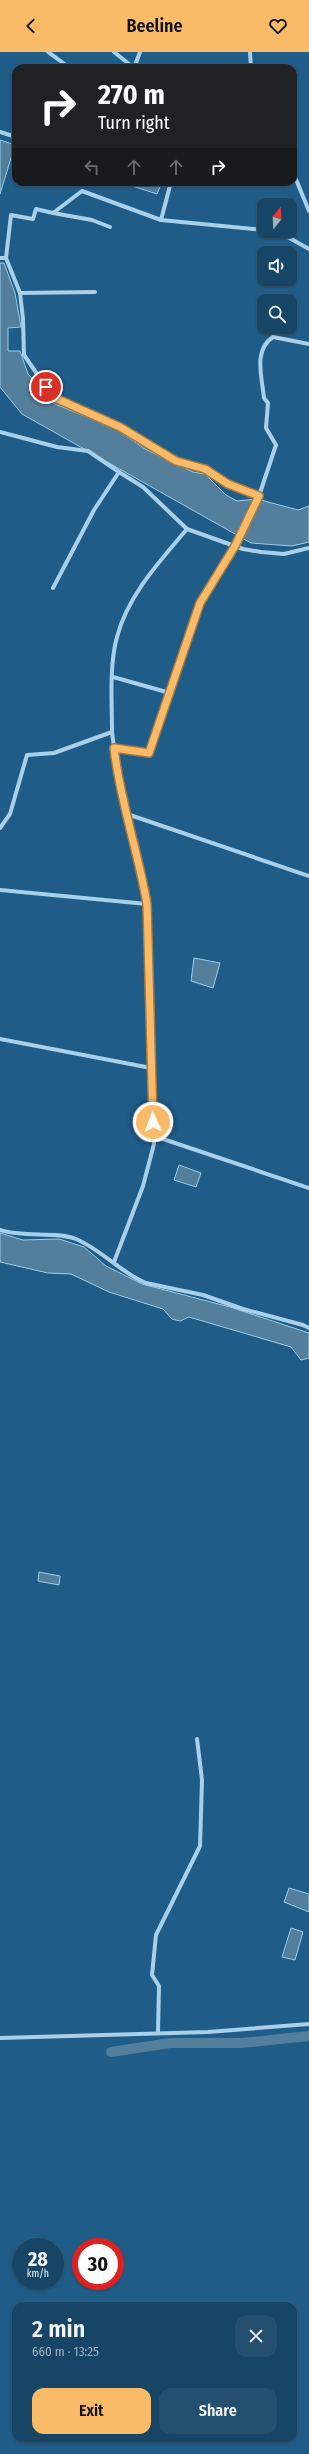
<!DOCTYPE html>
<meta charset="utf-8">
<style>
:root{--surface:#174566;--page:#244f6f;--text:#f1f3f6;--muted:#9eb1bf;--line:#365d7a;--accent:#f9bb68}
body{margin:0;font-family:"Fira Sans Condensed",sans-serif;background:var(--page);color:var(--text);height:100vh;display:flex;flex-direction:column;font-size:15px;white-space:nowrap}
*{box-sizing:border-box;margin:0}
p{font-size:13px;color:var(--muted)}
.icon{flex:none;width:22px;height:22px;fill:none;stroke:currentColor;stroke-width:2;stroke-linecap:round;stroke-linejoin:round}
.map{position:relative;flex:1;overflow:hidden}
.drawer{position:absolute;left:12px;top:2250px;width:285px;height:140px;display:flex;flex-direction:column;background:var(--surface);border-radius:12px;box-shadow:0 1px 3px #0004,0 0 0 1px var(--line)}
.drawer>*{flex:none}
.top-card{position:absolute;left:12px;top:12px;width:285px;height:122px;border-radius:12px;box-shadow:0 1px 3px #0004,0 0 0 1px var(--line);background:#202124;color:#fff;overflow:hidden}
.needle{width:26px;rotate:18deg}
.tools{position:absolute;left:257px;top:146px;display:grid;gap:8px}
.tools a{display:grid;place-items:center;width:40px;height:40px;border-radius:8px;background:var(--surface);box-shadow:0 1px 3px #0004,0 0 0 1px var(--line);font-size:20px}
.speed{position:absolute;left:12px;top:2186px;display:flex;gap:8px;font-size:20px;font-weight:700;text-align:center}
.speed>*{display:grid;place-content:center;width:52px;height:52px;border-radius:50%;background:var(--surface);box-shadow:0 1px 3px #0004,0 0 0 1px var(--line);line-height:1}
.speed small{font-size:10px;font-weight:400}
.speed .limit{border:6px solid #d22;background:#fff;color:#111}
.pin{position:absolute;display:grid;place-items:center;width:34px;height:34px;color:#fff;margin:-17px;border:2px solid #fff;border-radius:50%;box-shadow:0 1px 4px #0007}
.me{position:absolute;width:44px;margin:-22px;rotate:358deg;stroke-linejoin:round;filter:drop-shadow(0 0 3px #0008)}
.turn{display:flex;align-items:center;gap:14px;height:84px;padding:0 20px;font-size:18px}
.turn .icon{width:52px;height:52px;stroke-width:2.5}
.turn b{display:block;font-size:28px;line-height:34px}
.lanes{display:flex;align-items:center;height:38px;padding:0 20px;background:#0003;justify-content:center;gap:20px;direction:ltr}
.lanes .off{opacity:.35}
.round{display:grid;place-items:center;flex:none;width:42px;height:42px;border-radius:12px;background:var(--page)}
.summary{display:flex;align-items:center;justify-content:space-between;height:68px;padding:0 20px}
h1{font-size:24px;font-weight:600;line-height:30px}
.cta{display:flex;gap:8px;margin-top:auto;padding:8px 20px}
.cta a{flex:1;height:46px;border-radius:12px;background:var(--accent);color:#111;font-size:16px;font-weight:600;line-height:46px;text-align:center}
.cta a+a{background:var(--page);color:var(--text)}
header{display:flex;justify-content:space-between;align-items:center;height:52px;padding:0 20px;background:var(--accent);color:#111;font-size:18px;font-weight:600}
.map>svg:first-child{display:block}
</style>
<header><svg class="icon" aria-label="back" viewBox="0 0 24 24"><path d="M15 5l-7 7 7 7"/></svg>Beeline<svg class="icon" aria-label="heart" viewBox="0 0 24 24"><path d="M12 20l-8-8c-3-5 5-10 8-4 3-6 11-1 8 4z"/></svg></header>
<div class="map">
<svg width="309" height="2402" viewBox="0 0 309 2402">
<rect width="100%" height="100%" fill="#1f5c88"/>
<g fill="#537f9d" stroke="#9ccdec">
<polygon points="0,88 15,93 0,142"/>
<polygon points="120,130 162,130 157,142"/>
<polygon points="0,211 4,211 15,241 21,275 8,276 8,299 20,299 28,322 55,352 116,377 145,397 193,420 205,422 226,443 237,449 257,447 298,458 309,454 309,490 292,494 251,491 22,362 0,335"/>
<polygon points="194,906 220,911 213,936 191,929"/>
<polygon points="179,1113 201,1121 196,1135 174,1128"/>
<polygon points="0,1181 23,1188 59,1187 84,1195 106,1214 142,1232 230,1255 309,1281 309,1306 301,1308 291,1295 189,1265 180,1269 172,1267 163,1257 109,1240 71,1222 48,1221 0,1210"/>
<polygon points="39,1520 60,1524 59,1533 38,1529"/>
<polygon points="289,1836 309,1842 309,1860 284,1850"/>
<polygon points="291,1876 303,1880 295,1908 282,1905"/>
</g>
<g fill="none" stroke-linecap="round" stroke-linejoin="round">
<polyline stroke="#537f9d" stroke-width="10" points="111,2000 170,1991 242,1991 309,1984"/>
<g stroke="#a9d0eb" stroke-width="4">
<polyline points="48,0 70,16"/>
<polyline points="114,0 134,16 140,0"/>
<polyline points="250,0 251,16"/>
<polyline points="0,80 16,85"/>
<polyline points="293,120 309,159"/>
<polyline points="53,161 92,168 110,175"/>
<polyline points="161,168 264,178"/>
<polyline points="277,179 309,197"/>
<polyline points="0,206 6,206 20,241 23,267 24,303 53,345 120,375 176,409 205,417 228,432 259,444"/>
<polyline points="6,206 11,163 33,167 36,157 53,161 82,139 161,168 171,130"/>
<polyline points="20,241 95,240"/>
<polyline points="0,380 57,395 88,399 119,420 94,458 53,536"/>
<polyline points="119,420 143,435 187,477 243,497 261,500 284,502 309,496"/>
<polyline points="113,625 170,641"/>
<path d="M112 680C112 650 109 614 117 585 128 543 160 509 187 477"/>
<path d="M114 696 149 701 200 551 235 493 259 444 276 393 266 376 268 351 264 346C262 325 253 298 273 285L309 292"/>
<polyline points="127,762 309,824"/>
<polyline points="0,776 10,762 27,703 54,701 112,680 118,728 141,817 147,852"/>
<polyline points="0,838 147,852 154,1092 143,1134 114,1210"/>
<polyline points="0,987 151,1016"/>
<polyline points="154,1084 309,1136"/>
<path d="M0 1178C23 1186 56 1179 76 1187 102 1198 121 1221 146 1231L203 1243 243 1257 303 1273 309 1276"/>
<polyline points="158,1980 159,1934 152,1923 156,1883 200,1794 202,1728 197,1687"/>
<polyline points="0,1986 208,1980 309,1972"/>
</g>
</g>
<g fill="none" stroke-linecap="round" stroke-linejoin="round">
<g stroke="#a27a44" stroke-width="10">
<path id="route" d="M46 335 53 345 120 375 176 409 205 417 228 432 259 444 235 494 200 551 149 701 114 696C120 749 138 799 147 852L153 1070"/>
</g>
<use href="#route" stroke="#f9bb68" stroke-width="7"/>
</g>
</svg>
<div class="tools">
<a><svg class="needle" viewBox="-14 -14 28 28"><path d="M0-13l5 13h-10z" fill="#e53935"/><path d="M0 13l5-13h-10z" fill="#9eb1bf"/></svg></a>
<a><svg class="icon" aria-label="sound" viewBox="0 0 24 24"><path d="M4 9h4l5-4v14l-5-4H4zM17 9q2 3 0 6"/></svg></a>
<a><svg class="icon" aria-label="search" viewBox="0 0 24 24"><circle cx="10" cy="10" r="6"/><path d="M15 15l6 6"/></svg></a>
</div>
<div class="speed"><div>28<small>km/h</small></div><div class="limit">30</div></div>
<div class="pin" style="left:46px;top:335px;background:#d93025"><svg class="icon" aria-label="arrive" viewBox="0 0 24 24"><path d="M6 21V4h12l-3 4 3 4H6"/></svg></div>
<svg class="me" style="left:153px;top:1070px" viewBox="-20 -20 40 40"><circle r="17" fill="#f9bb68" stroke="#fff" stroke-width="3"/><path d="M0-11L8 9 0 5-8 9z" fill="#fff"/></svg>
<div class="top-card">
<div class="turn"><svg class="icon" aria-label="right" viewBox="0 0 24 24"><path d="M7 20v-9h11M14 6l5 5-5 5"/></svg><div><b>270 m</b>Turn right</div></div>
<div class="lanes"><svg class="icon off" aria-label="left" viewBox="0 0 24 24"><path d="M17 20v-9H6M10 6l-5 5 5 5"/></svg><svg class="icon off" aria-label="ahead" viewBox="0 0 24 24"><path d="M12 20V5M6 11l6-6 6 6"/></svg><svg class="icon off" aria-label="ahead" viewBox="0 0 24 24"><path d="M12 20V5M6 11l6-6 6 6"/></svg><svg class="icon" aria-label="right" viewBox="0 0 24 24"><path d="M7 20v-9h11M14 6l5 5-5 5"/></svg></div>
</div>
<section class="drawer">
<div class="summary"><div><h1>2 min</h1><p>660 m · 13:25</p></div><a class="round"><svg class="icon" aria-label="close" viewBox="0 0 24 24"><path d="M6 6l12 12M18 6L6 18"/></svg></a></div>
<div class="cta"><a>Exit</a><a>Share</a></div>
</section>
</div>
